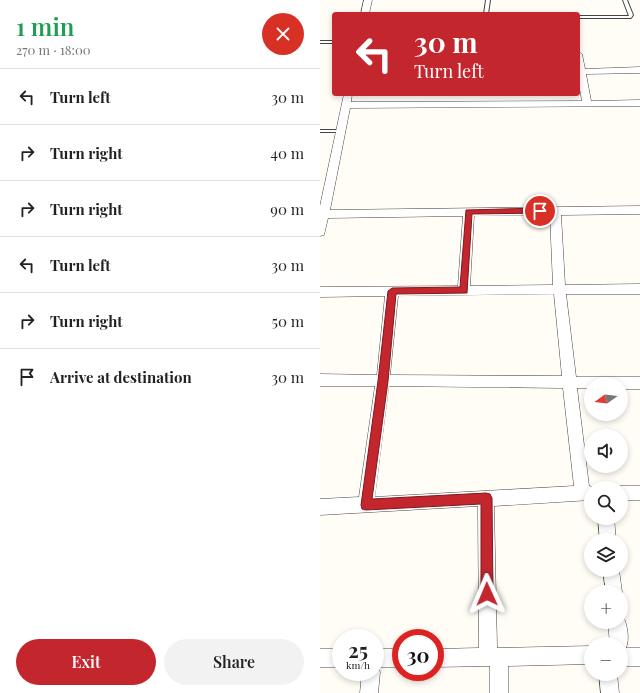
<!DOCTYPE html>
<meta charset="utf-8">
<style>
:root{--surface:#fff;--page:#f2f2f2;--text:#222;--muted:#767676;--line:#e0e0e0;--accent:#c4262e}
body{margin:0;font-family:"Playfair Display",serif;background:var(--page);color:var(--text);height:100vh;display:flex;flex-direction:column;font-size:15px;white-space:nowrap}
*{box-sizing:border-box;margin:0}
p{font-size:13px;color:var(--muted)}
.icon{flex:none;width:22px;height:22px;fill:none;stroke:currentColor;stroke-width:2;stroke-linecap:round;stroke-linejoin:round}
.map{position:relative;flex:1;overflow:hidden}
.side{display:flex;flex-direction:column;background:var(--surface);width:320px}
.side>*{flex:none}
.guide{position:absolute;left:12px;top:12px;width:248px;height:84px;border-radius:4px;box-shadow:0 2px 6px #0003;background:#c4262e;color:#fff;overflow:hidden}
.needle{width:26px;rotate:255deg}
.fabs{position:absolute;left:264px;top:377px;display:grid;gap:8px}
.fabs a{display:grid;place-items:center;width:44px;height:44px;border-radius:50%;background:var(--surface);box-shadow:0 2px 6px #0003;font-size:20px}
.speed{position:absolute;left:12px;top:629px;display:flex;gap:8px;font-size:20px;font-weight:700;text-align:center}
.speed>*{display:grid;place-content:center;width:52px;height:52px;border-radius:50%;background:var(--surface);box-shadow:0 2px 6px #0003;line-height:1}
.speed small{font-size:10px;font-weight:400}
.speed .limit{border:6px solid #d22;background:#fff;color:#111}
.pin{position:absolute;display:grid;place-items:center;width:34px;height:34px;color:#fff;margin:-17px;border:2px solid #fff;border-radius:50%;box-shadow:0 1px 4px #0007}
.me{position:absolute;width:44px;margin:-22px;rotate:359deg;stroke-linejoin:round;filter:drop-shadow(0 0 3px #0008)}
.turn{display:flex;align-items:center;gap:14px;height:84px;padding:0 16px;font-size:18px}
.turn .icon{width:52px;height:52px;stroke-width:2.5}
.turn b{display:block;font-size:28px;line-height:34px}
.round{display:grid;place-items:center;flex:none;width:42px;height:42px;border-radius:21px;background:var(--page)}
.head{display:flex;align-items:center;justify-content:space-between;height:68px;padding:0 16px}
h1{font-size:24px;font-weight:600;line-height:30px;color:#1e9e55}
.action{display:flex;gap:8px;margin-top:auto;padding:8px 16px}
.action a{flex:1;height:46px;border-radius:24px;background:var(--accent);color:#fff;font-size:16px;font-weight:600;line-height:46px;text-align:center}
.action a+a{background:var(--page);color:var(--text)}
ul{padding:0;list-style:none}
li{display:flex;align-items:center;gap:12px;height:56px;padding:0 16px;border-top:1px solid var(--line)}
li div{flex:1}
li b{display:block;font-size:15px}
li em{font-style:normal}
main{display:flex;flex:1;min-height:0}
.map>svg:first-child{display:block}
</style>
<main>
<section class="side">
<div class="head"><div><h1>1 min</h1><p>270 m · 18:00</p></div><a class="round" style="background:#d93025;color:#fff"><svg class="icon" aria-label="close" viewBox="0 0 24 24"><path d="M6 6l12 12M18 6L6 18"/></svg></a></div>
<ul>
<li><svg class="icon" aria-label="left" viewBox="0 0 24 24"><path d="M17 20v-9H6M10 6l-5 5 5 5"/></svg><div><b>Turn left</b></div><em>30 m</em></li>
<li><svg class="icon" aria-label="right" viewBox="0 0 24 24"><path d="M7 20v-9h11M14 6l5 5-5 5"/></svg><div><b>Turn right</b></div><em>40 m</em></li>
<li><svg class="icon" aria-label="right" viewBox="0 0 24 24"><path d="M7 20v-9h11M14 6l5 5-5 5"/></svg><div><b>Turn right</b></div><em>90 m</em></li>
<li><svg class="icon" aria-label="left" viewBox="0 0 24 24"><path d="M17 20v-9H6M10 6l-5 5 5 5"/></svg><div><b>Turn left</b></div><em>30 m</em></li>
<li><svg class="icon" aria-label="right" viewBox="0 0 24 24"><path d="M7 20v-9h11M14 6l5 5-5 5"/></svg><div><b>Turn right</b></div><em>50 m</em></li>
<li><svg class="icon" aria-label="arrive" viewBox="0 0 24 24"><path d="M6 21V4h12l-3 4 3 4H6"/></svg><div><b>Arrive at destination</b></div><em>30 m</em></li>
</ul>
<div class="action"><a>Exit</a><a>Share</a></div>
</section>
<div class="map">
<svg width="320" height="693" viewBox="0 0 320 693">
<rect width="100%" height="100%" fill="#fffdf5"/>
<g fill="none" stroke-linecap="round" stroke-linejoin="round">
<g stroke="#444" stroke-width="2">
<g id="lane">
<polygon points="166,0 170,0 168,14 164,14"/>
<polygon points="303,0 307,0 313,15 311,18 258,18 258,16 309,16"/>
<rect x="0" y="41" width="14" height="2"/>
<polygon points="0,130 20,130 22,131 20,132 0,132"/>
</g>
</g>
<g stroke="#444" stroke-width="1">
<g id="street">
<polygon points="44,0 52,0 49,14 41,14"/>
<path d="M258 52 262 54 265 69 320 67V73L266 74 271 101 320 100V106L30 108 10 210 320 206V214L241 215 245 285 320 284V294H246L256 377H320V389H301V384H271V388H257L269 486 277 488H271V500L174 506 177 648 271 646V664L188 666V693H170V666L115 667V649L159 648 158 506 0 515V499L39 497 55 386H0V374L57 375 65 296 0 297V287L138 286 143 216 8 218 4 235 0 236V206L24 94H32L31 102 262 101 258 78ZM230 215 233 285 150 286 154 216ZM234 294 242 376 70 375 78 296ZM69 386 243 388 254 486 55 497Z"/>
<polygon points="301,486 320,486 320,500 301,500 301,488 295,488"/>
<polygon points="278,518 294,518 296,540 280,540"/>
<polygon points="283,570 299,570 302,592 301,596 301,592 286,592"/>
<path d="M301 615 303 616C307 624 310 639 306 648H320V666H301V644H290L288 622H301Z"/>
<rect x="0" y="649" width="21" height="18"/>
<polygon points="55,649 81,649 81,667 58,667 60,672 58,693 40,693 42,672 55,672"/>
<polygon points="279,674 297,674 299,693 281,693"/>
</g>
</g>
<use href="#lane" fill="#fff" fill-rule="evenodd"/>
<use href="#street" fill="#fff" fill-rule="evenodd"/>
</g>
<polygon fill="#c4262e" stroke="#7f191e" points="220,208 223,209 223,213 152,214 147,293 76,294 68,381 52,499 166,493 170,494 172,498 173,594 172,598 167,599 163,598 161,594 161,504 46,510 42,509 41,505 58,381 68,291 72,288 140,287 146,210"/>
</svg>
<div class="fabs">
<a><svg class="needle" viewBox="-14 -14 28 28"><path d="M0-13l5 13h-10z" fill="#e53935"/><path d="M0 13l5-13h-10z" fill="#767676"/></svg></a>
<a><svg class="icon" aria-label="sound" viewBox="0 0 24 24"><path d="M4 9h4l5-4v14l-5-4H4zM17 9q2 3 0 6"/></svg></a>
<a><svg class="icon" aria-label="search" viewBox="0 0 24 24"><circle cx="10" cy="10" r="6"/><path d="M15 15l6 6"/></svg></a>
<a><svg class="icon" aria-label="layers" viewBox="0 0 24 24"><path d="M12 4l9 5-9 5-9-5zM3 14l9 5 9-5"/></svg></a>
<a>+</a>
<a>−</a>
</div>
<div class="speed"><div>25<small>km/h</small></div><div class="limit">30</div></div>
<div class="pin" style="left:220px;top:211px;background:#d93025"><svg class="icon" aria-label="arrive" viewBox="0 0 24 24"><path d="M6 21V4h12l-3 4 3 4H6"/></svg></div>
<svg class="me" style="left:167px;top:594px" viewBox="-20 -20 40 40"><path d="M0-17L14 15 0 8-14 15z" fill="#c4262e" stroke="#fff" stroke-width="4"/></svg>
<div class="guide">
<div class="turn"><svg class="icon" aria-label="left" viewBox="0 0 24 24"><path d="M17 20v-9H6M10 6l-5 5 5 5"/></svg><div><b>30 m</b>Turn left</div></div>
</div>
</div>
</main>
